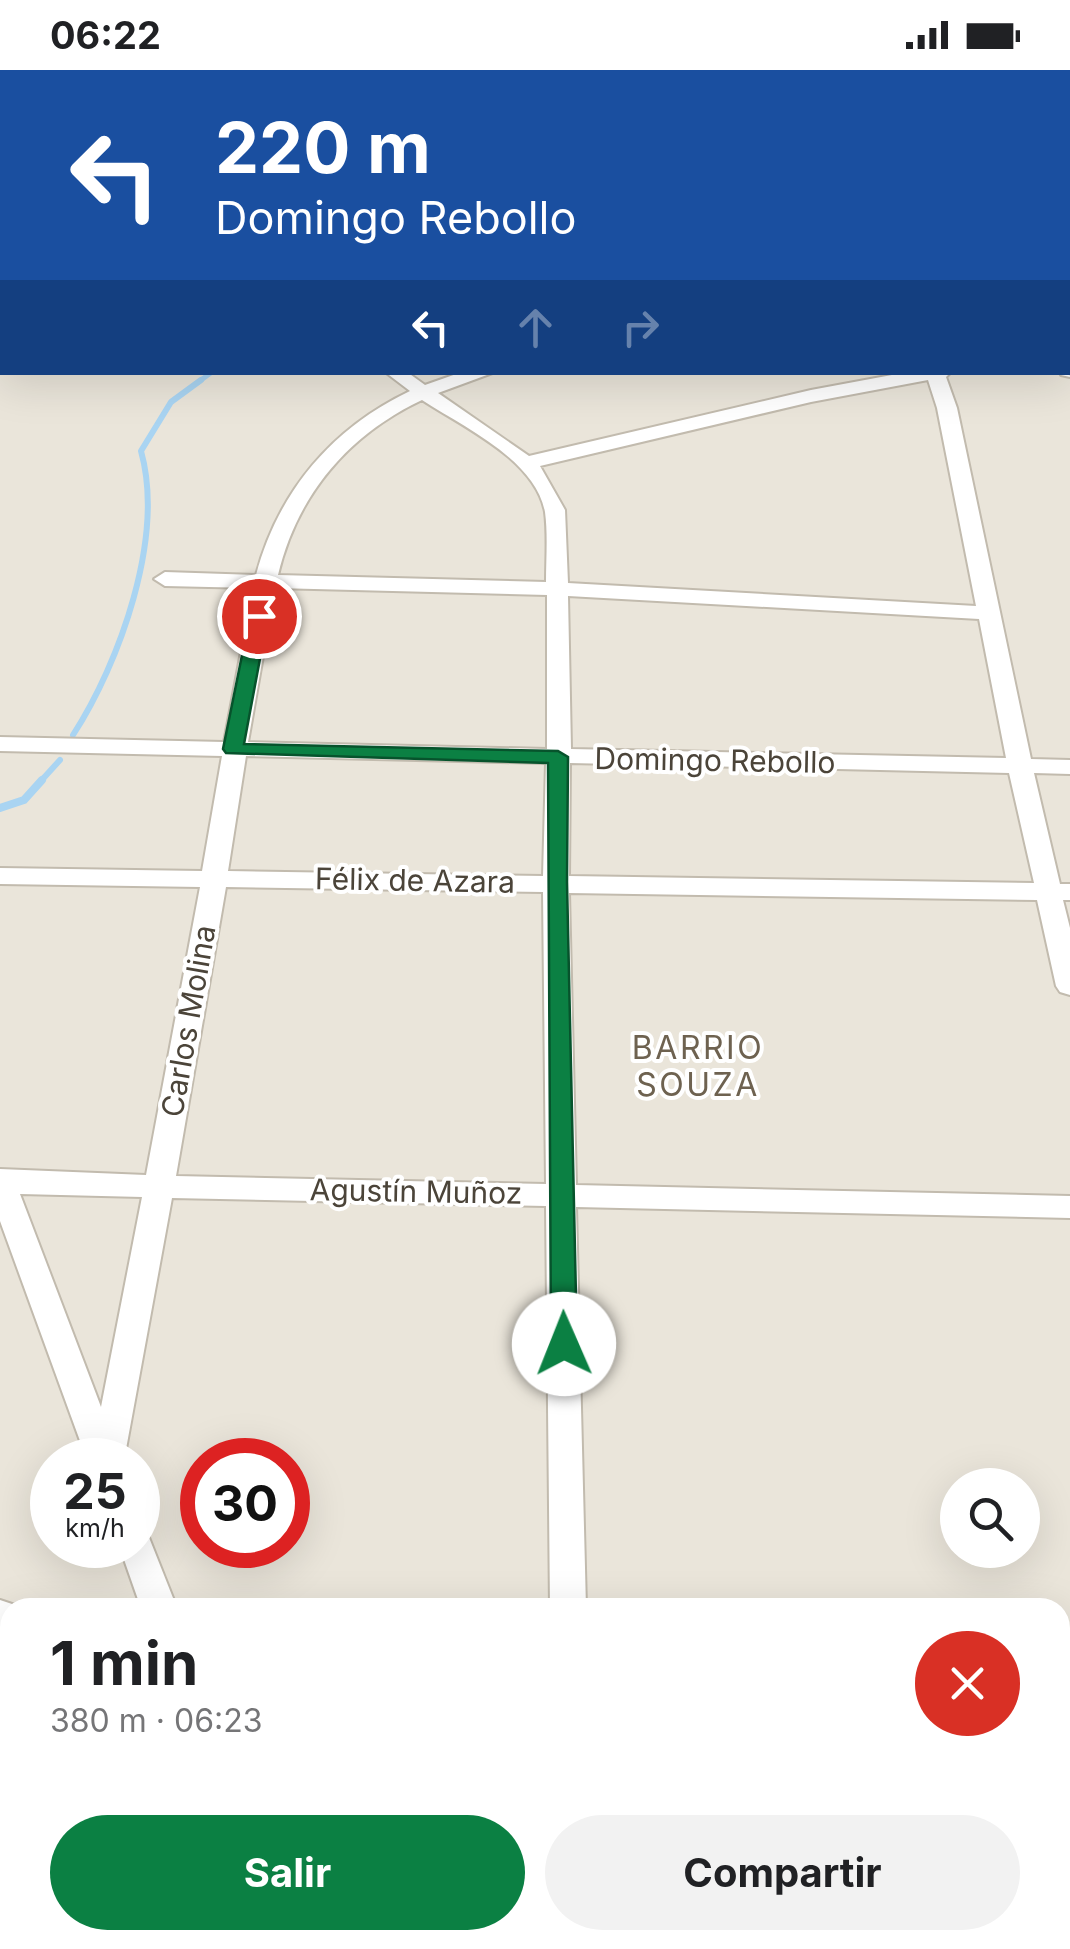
<!DOCTYPE html>
<html lang="es">
<meta charset="utf-8">
<style>
:root{--surface:#fff;--page:#f2f2f2;--text:#202124;--muted:#757577;--accent:#0b8043}
body{margin:0;font-family:Inter,sans-serif;background:var(--page);color:var(--text);height:100vh;display:flex;flex-direction:column;font-size:38px;white-space:nowrap}
*{box-sizing:border-box;margin:0}
p{font-size:32px;color:var(--muted)}
.icon{flex:none;width:55px;height:55px;fill:none;stroke:currentColor;stroke-width:2;stroke-linecap:round;stroke-linejoin:round}
.map{position:relative;flex:1;overflow:hidden}
.details{position:absolute;left:0px;top:1528px;width:1070px;height:352px;display:flex;flex-direction:column;background:var(--surface);border-radius:30px 30px 0 0;box-shadow:0 10px 40px #0002}
.details>*{flex:none}
.guide{position:absolute;left:0px;top:0px;width:1070px;height:305px;box-shadow:0 10px 40px #0002;background:#1a4fa0;color:#fff;overflow:hidden}
.tools{position:absolute;left:940px;top:1398px;display:grid;gap:20px}
.tools a{display:grid;place-items:center;width:100px;height:100px;border-radius:50%;background:var(--surface);box-shadow:0 10px 40px #0002;font-size:50px}
.speed{position:absolute;left:30px;top:1368px;display:flex;gap:20px;font-size:50px;font-weight:700;text-align:center}
.speed>*{display:grid;place-content:center;width:130px;height:130px;border-radius:50%;background:var(--surface);box-shadow:0 10px 40px #0002;line-height:1}
.speed small{font-size:25px;font-weight:400}
.speed .limit{border:15px solid #d22;background:#fff;color:#111}
.pin{position:absolute;display:grid;place-items:center;width:85px;height:85px;color:#fff;margin:-42px;border:5px solid #fff;border-radius:50%;box-shadow:0 2px 10px #0007}
.me{position:absolute;width:110px;margin:-55px;rotate:359deg;stroke-linejoin:round;filter:drop-shadow(0 0 8px #0008)}
.turn{display:flex;align-items:center;gap:35px;height:210px;padding:0 50px;font-size:45px}
.turn .icon{width:130px;height:130px;stroke-width:2.5}
.turn b{display:block;font-size:70px;line-height:85px}
.lanes{display:flex;align-items:center;height:95px;padding:0 50px;background:#0003;justify-content:center;gap:50px;direction:ltr}
.lanes .off{opacity:.35}
.round{display:grid;place-items:center;flex:none;width:105px;height:105px;border-radius:52px;background:var(--page)}
.summary{display:flex;align-items:center;justify-content:space-between;height:170px;padding:0 50px}
h1{font-size:60px;font-weight:700;line-height:75px}
.button{display:flex;gap:20px;margin-top:auto;padding:20px 50px}
.button a{flex:1;height:115px;border-radius:60px;background:var(--accent);color:#fff;font-size:40px;font-weight:700;line-height:115px;text-align:center}
.button a+a{background:var(--page);color:var(--text)}
.status{display:flex;justify-content:space-between;align-items:center;height:70px;padding:0 50px;background:var(--surface);direction:ltr}
.status svg{height:28px;fill:currentColor}
.map>svg:first-child{display:block}
</style>
<div class="status"><b>06:22</b><svg viewBox="0 0 49 12"><path d="M0 12V9h3v3zM5 12V6h3v6zM10 12V3h3v9zM15 12V0h3v12zM26 1h20v11H26zM47 4h2v5h-2z"/></svg></div>
<div class="map">
<svg width="1070" height="1879" viewBox="0 0 1070 1879">
<rect width="100%" height="100%" fill="#f6f3ec"/>
<path fill="#eae5da" fill-rule="evenodd" d="M0 0H1070V1879H0ZM2 2H1068V302H2ZM52 1390H138V1475H52ZM202 1390H288V1475H202ZM958 1415H1022V1480H958ZM10 1538H1060V1870H10Z"/>
<g fill="none" stroke-linecap="round" stroke-linejoin="round">
<polyline stroke="#a9d4f2" stroke-width="5" points="197,313 212,302"/>
<g stroke="#a9d4f2" stroke-width="6">
<path d="M73 665C120 592 165 467 141 381L171 332 201 310"/>
<polyline points="40,712 60,690"/>
</g>
<polyline stroke="#a9d4f2" stroke-width="8" points="0,738 24,730 42,710"/>
<g stroke="#c2bbae" stroke-width="4">
<g id="minor">
<polygon points="163,0 177,0 178,2 164,2"/>
<polygon points="436,0 450,0 451,2 437,2"/>
<polygon points="586,0 600,0 601,2 587,2"/>
<polygon points="728,0 743,0 744,2 729,2"/>
<polygon points="875,0 890,0 891,2 876,2"/>
<polygon points="1017,0 1032,0 1033,2 1018,2"/>
<polygon points="1068,41 1070,42 1070,54 1068,53"/>
<rect x="1068" y="90" width="2" height="10"/>
<rect x="0" y="98" width="2" height="10"/>
<polygon points="0,124 2,125 2,142 0,142"/>
<rect x="0" y="234" width="2" height="10"/>
<polygon points="1068,295 1070,307 1061,305 1060,302 1068,302"/>
<path d="M385 302H407L425 315 462 302H495L438 323 529 386 811 320 908 302H951L946 307 957 338 1031 689 1070 690V704L1034 703 1060 814H1070V830H1063L1070 858V925L1060 922 1056 916 1037 830 569 823 576 1115 1070 1126V1148L576 1137 586 1538H550L546 1136 172 1128 124 1390H87L0 1151V1099L146 1105 200 817 0 814V798L202 801 222 686 0 681V667L224 672 253 518 165 516 154 509 165 502 256 505C278 422 332 358 410 321ZM928 310 937 338 976 536 568 513 565 440 540 396 811 332ZM422 330C463 357 535 389 545 442 548 464 546 490 546 512L278 505C297 425 348 365 422 330ZM275 518 547 525V679L248 672ZM568 526 979 549 1006 688 571 679ZM246 686 546 693 543 806 228 801ZM570 693 1009 703 1034 813 569 806ZM226 817 543 822 546 1114 176 1106ZM20 1124 142 1127 101 1337Z"/>
<polygon points="138,1461 148,1465 177,1538 141,1538 119,1475 138,1475"/>
<polygon points="0,1530 24,1538 10,1538 10,1561 0,1560"/>
<polygon points="1060,1572 1070,1573 1070,1605 1060,1604"/>
<polygon points="263,1870 303,1870 306,1879 266,1879"/>
<rect x="555" y="1870" width="40" height="9"/>
</g>
</g>
<use href="#minor" fill="#fff" fill-rule="evenodd"/>
</g>
<polygon fill="#0b8043" stroke="#07532c" stroke-width="2.5" points="259,541 268,546 244,674 558,681 568,687 567,812 577,1274 573,1281 564,1284 555,1281 551,1274 548,693 226,683 223,679 250,546"/>
<g text-anchor="middle" dominant-baseline="central" stroke-width="8" stroke-linejoin="round" paint-order="stroke">
<g font-size="30" fill="#4b4439" stroke="#fff">
<text transform="translate(715 690) rotate(1)">Domingo Rebollo</text>
<text transform="translate(415 810) rotate(1)">Félix de Azara</text>
<text transform="translate(188 951) rotate(-80)">Carlos Molina</text>
<text transform="translate(416 1121) rotate(1)">Agustín Muñoz</text>
</g>
<g font-size="32" letter-spacing="2.5" fill="#6e6250" stroke="#fff">
<text x="698" y="977">BARRIO<tspan x="698" dy="37">SOUZA</tspan></text>
</g>
</g>
</svg>
<div class="tools">
<a><svg class="icon" aria-label="search" viewBox="0 0 24 24"><circle cx="10" cy="10" r="6"/><path d="M15 15l6 6"/></svg></a>
</div>
<div class="speed"><div>25<small>km/h</small></div><div class="limit">30</div></div>
<div class="pin" style="left:259px;top:546px;background:#d93025"><svg class="icon" aria-label="arrive" viewBox="0 0 24 24"><path d="M6 21V4h12l-3 4 3 4H6"/></svg></div>
<svg class="me" style="left:564px;top:1274px" viewBox="-20 -20 40 40"><circle r="19" fill="#fff"/><path d="M0-13L10 11 0 6-10 11z" fill="#0b8043"/></svg>
<div class="guide">
<div class="turn"><svg class="icon" aria-label="left" viewBox="0 0 24 24"><path d="M17 20v-9H6M10 6l-5 5 5 5"/></svg><div><b>220 m</b>Domingo Rebollo</div></div>
<div class="lanes"><svg class="icon" aria-label="left" viewBox="0 0 24 24"><path d="M17 20v-9H6M10 6l-5 5 5 5"/></svg><svg class="icon off" aria-label="ahead" viewBox="0 0 24 24"><path d="M12 20V5M6 11l6-6 6 6"/></svg><svg class="icon off" aria-label="right" viewBox="0 0 24 24"><path d="M7 20v-9h11M14 6l5 5-5 5"/></svg></div>
</div>
<section class="details">
<div class="summary"><div><h1>1 min</h1><p>380 m · 06:23</p></div><a class="round" style="background:#d93025;color:#fff"><svg class="icon" aria-label="close" viewBox="0 0 24 24"><path d="M6 6l12 12M18 6L6 18"/></svg></a></div>
<div class="button"><a>Salir</a><a>Compartir</a></div>
</section>
</div>
